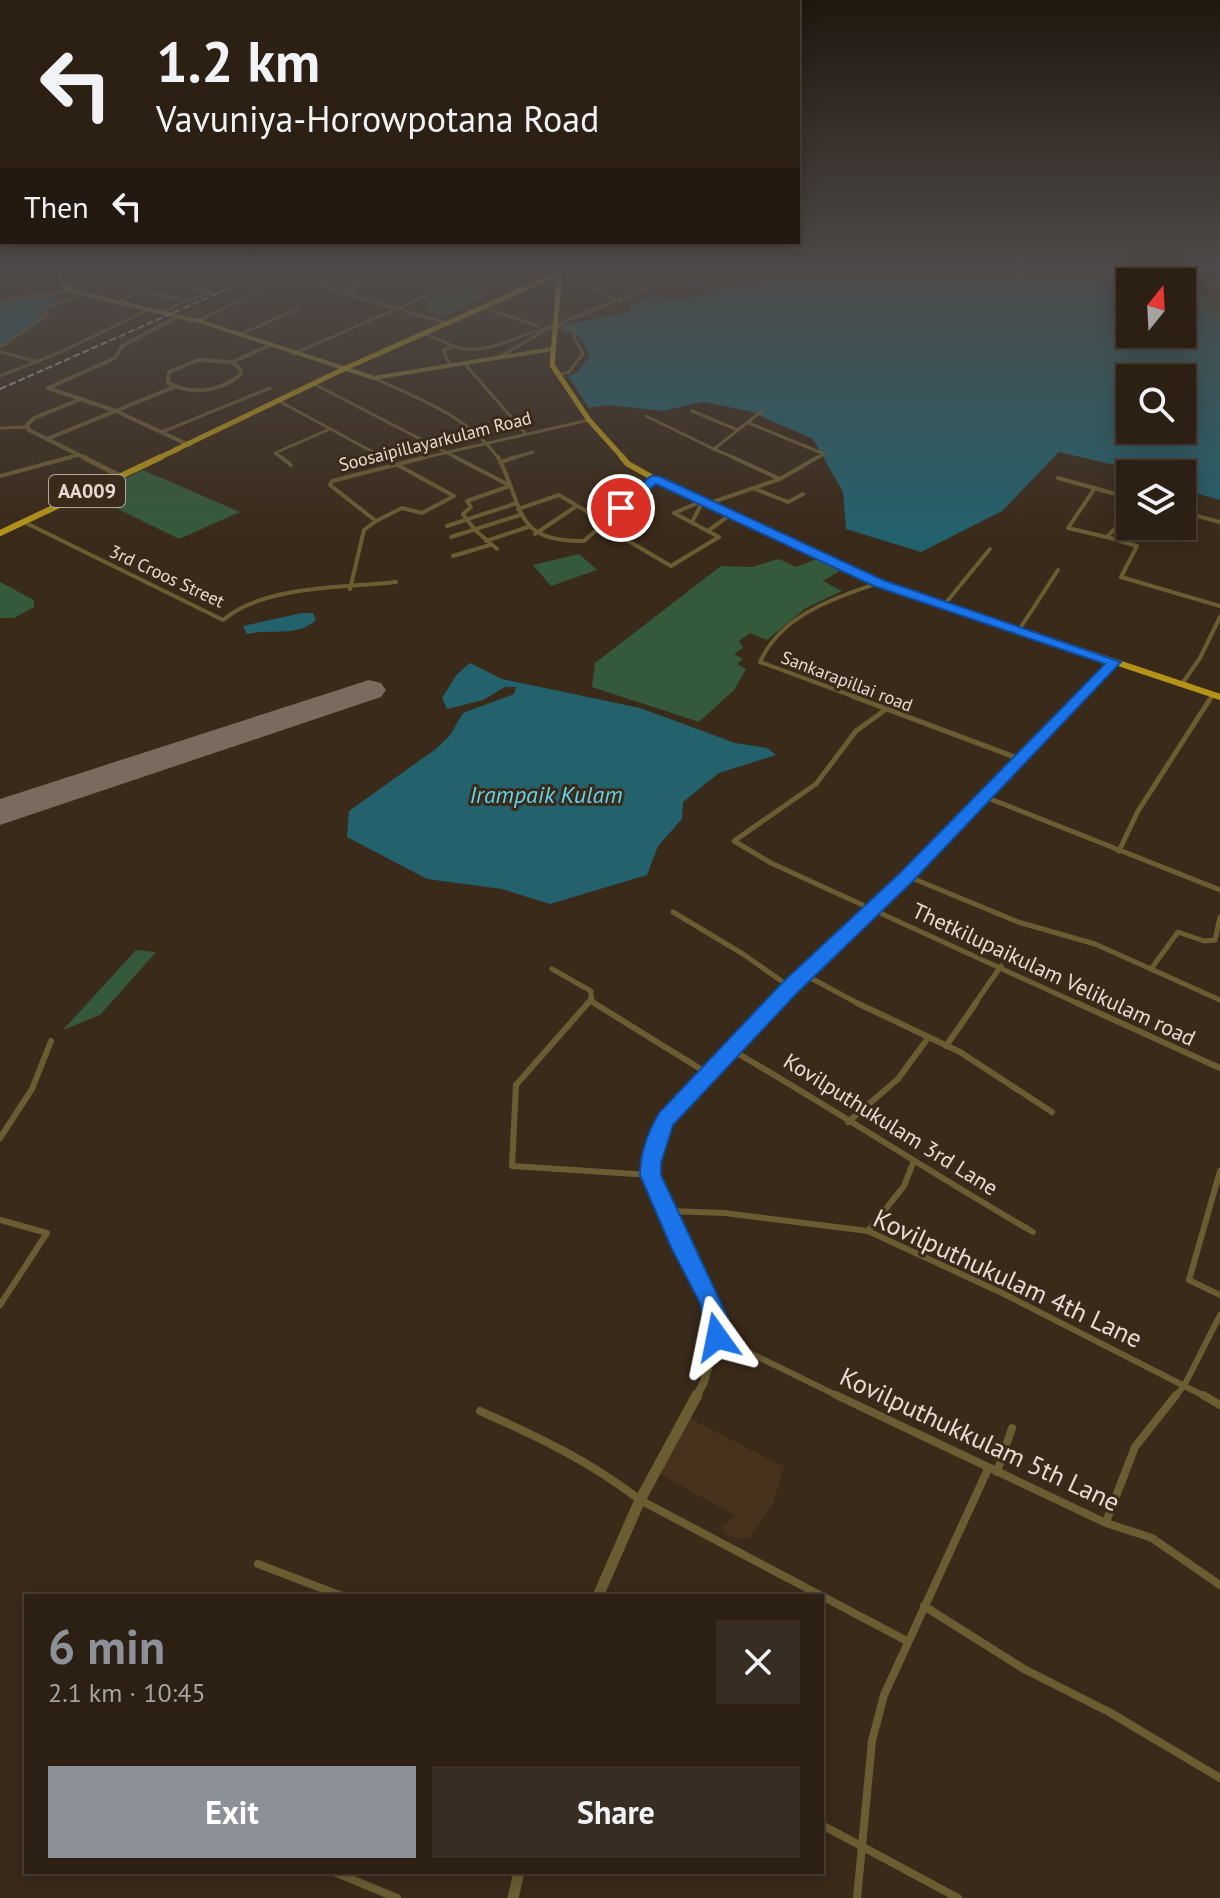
<!DOCTYPE html>
<meta charset="utf-8">
<style>
:root{--surface:#2c2014;--page:#382d22;--text:#f1f3f6;--muted:#a6a3a0;--line:#483e34;--accent:#8c9099}
body{margin:0;font-family:"PT Sans",sans-serif;background:var(--page);color:var(--text);height:100vh;display:flex;flex-direction:column;font-size:30px;white-space:nowrap}
*{box-sizing:border-box;margin:0}
p{font-size:26px;color:var(--muted)}
.icon{flex:none;width:44px;height:44px;fill:none;stroke:currentColor;stroke-width:2;stroke-linecap:round;stroke-linejoin:round}
.map{position:relative;flex:1;overflow:hidden}
.details{position:absolute;left:24px;top:1594px;width:800px;height:280px;display:flex;flex-direction:column;background:var(--surface);border-radius:0px;box-shadow:0 4px 20px #0003,0 0 0 2px var(--line)}
.details>*{flex:none}
.top-card{position:absolute;left:0px;top:0px;width:800px;height:244px;box-shadow:0 4px 20px #0003,0 0 0 2px var(--line);background:#2c2014;color:var(--text);overflow:hidden}
.needle{width:52px;rotate:18deg}
.tools{position:absolute;left:1116px;top:268px;display:grid;gap:16px}
.tools a{display:grid;place-items:center;width:80px;height:80px;border-radius:0px;background:var(--surface);box-shadow:0 4px 20px #0003,0 0 0 2px var(--line);font-size:40px}
.pin{position:absolute;display:grid;place-items:center;width:68px;height:68px;color:#fff;margin:-34px;border:4px solid #fff;border-radius:50%;box-shadow:0 2px 8px #0007}
.me{position:absolute;width:88px;margin:-44px;rotate:348deg;stroke-linejoin:round;filter:drop-shadow(0 0 6px #0008)}
.turn{display:flex;align-items:center;gap:28px;height:168px;padding:0 24px;font-size:36px}
.turn .icon{width:104px;height:104px;stroke-width:2.5}
.turn b{display:block;font-size:56px;line-height:68px}
.then{display:flex;align-items:center;height:76px;padding:0 24px;background:#0003;gap:16px;font-size:30px}
.round{display:grid;place-items:center;flex:none;width:84px;height:84px;border-radius:0px;background:var(--page)}
.overview{display:flex;align-items:center;justify-content:space-between;height:136px;padding:0 24px}
h1{font-size:48px;font-weight:700;line-height:60px;color:var(--accent)}
.button{display:flex;gap:16px;margin-top:auto;padding:16px 24px}
.button a{flex:1;height:92px;border-radius:0px;background:var(--accent);color:#fff;font-size:32px;font-weight:700;line-height:92px;text-align:center}
.button a+a{background:var(--page);color:var(--text)}
.map>svg:first-child{display:block}
</style>
<div class="map">
<svg width="1220" height="1898" viewBox="0 0 1220 1898">
<rect width="100%" height="100%" fill="#3a2a1a"/>
<polygon fill="#47321d" points="689,1418 784,1467 773,1504 749,1538 737,1539 727,1535 722,1527 736,1516 656,1472"/>
<g fill="#355a3b">
<polygon points="304,271 379,271 349,292 295,277"/>
<polygon points="1184,271 1195,271 1195,290 1213,303 1213,307 1220,309 1220,321 1182,292 1180,282"/>
<polygon points="454,289 476,289 486,294 447,315 424,310 429,301"/>
<polygon points="143,470 240,512 179,539 90,495"/>
<polygon points="579,554 597,570 551,586 533,565"/>
<polygon points="820,558 843,569 823,581 842,591 806,608 767,640 750,633 739,641 743,648 734,654 743,659 737,664 746,669 734,690 699,722 592,687 595,663 721,566 752,567 779,559 796,567"/>
<polygon points="0,582 34,600 34,607 14,618 0,618"/>
<polygon points="136,950 156,952 100,1015 63,1030"/>
</g>
<g fill="#23616d" fill-rule="evenodd">
<path d="M832 271H1184L1180 282H1130V334H1182V292L1220 321V500L1182 489V474H1153L1059 452 1002 511 921 552 846 529 843 492 813 439 749 411 703 402 662 411 609 405 589 408 568 376 575 374 590 356 582 339 554 326 628 313 629 308 651 297 683 299ZM1130 378H1182V430H1130Z"/>
<polygon points="51,297 57,302 40,312 44,316 0,345 0,302"/>
<path d="M302 613H313L316 620C296 638 271 628 247 634L243 626Z"/>
<polygon points="470,663 502,679 640,708 735,743 767,748 776,755 719,773 683,802 682,819 658,846 647,875 550,904 502,889 427,879 347,837 349,811 437,748 450,735 463,713 514,694 516,687 505,687 483,700 447,709 442,698 457,674"/>
</g>
<g fill="none" stroke-linecap="round" stroke-linejoin="round">
<g stroke="#23616d" stroke-width="4">
<polyline points="688,271 700,278 692,281 716,292"/>
<polyline points="724,299 716,292 821,271"/>
</g>
<polygon fill="#796b5d" fill-rule="evenodd" points="369,680 381,683 386,690 381,697 0,825 0,799"/>
<g stroke="#6a5d32" stroke-width="3">
<polyline points="118,271 210,292 186,302"/>
<polyline points="268,271 447,323"/>
<polyline points="661,271 672,278"/>
<polyline points="560,273 620,301"/>
<polyline points="85,278 186,301 163,312"/>
<polyline points="585,283 622,271"/>
<polyline points="349,293 381,271"/>
<polyline points="117,302 186,271"/>
<polyline points="482,307 538,326"/>
<polyline points="198,321 303,271"/>
<polyline points="241,334 298,309"/>
<path d="M426 334C439 339 453 348 467 349 506 352 532 321 575 328L574 337 583 354 569 372 557 375"/>
<polyline points="0,347 48,315 43,311 80,294"/>
<polyline points="0,352 38,362"/>
<polyline points="293,354 451,285"/>
<polyline points="499,357 553,326"/>
<polyline points="464,363 525,433"/>
<polyline points="450,365 443,350 455,346"/>
<polyline points="0,376 61,352 149,309"/>
<path d="M374 378C420 400 469 416 499 459"/>
<polyline points="314,384 459,459"/>
<polyline points="277,400 386,459"/>
<polyline points="692,411 738,430"/>
<polyline points="646,416 714,449"/>
<polyline points="749,423 824,454 815,459"/>
<polyline points="0,428 28,427"/>
<polyline points="162,432 270,388"/>
<polyline points="63,459 79,455"/>
<polyline points="283,459 275,453 330,429"/>
<polyline points="418,459 589,420"/>
<polyline points="510,459 533,452"/>
<polyline points="737,459 714,449 762,411"/>
</g>
<g stroke="#6a5d32" stroke-width="4">
<polyline points="281,457 291,465"/>
<polyline points="455,457 509,485"/>
<path d="M498 457C525 508 512 542 584 541L655 479"/>
<polyline points="501,462 516,457"/>
<polyline points="0,476 71,457"/>
<polyline points="1058,478 1130,498"/>
<polyline points="780,479 818,457"/>
<polyline points="753,488 788,502 803,494"/>
<polyline points="1095,488 1068,528 1106,537"/>
<polyline points="707,504 780,479 732,457"/>
<polyline points="518,509 559,495 605,522"/>
<polyline points="1130,512 1107,537 1137,546 1121,577 1220,606"/>
<polyline points="1182,512 1220,522"/>
<polyline points="376,521 402,508 422,513 454,496 383,457"/>
<path d="M24 522 223 620C264 585 343 588 396 582"/>
<polyline points="692,522 702,503"/>
<polyline points="601,525 671,566 719,537 674,513 700,502"/>
<polyline points="447,526 517,503"/>
<polyline points="709,530 730,515"/>
<polyline points="535,534 575,507"/>
<polyline points="451,537 520,515"/>
<polyline points="486,541 528,527"/>
<polyline points="497,549 475,530 463,514 471,507 467,501 510,486"/>
<polyline points="453,556 490,545"/>
<polyline points="350,589 364,530 376,521 330,485 332,481 426,457"/>
<polyline points="944,605 990,549"/>
<polyline points="1019,630 1058,570"/>
<polyline points="1182,684 1200,658 1220,617"/>
<path d="M858 698 760 662C781 615 833 599 878 583"/>
<polyline points="1211,698 1213,695"/>
</g>
<g stroke="#6a5d32" stroke-width="5">
<polyline points="852,696 1020,759"/>
<polyline points="885,710 856,731 816,784 734,841 771,863 1081,1005"/>
<polyline points="983,796 1220,890"/>
<polyline points="1119,851 1138,811 1212,696"/>
<polyline points="907,876 1018,922 1095,944 1220,1000"/>
<polyline points="673,912 743,954 790,987"/>
<polyline points="552,969 591,991 591,1001 597,1005"/>
<polyline points="1151,969 1178,932 1204,941 1215,940 1220,917"/>
<polyline points="805,975 861,1005"/>
<polyline points="586,1005 592,998"/>
<polyline points="974,1005 1001,966"/>
</g>
<g stroke="#6a5d32" stroke-width="6">
<polyline points="588,1003 516,1085 512,1166 651,1175"/>
<polyline points="594,1003 707,1073"/>
<polyline points="857,1003 960,1052 1052,1112"/>
<polyline points="1077,1003 1220,1068"/>
<polyline points="946,1046 976,1003"/>
<path d="M730 1049C832 1108 931 1173 1033 1232"/>
<polyline points="848,1122 898,1079 928,1038"/>
<polyline points="0,1138 32,1089 51,1041"/>
<polyline points="1220,1171 1189,1280 1220,1295"/>
<polyline points="667,1211 725,1213 868,1231 1002,1293 1206,1397"/>
<polyline points="0,1220 47,1233 0,1305"/>
<polyline points="868,1231 904,1186 913,1163"/>
<polyline points="717,1337 840,1397"/>
<polyline points="1175,1397 1185,1384 1220,1315"/>
</g>
<g stroke="#6a5d32" stroke-width="8">
<polyline points="836,1395 1106,1523 1152,1538 1220,1585"/>
<polyline points="1203,1395 1220,1405"/>
<path d="M480 1411C537 1436 591 1462 640 1500L907 1641"/>
<polyline points="997,1472 1012,1428"/>
<polyline points="1106,1522 1135,1447 1176,1395"/>
<polyline points="258,1564 342,1596"/>
<polyline points="924,1606 1024,1669 1109,1712 1220,1778"/>
<polyline points="822,1825 958,1898"/>
<polyline points="334,1872 397,1898"/>
<polyline points="857,1898 872,1741 884,1695 988,1469"/>
</g>
<g stroke="#6a5d32" stroke-width="4">
<polyline points="65,287 100,271"/>
<polyline points="0,301 71,291"/>
<polyline points="556,325 672,278 707,271"/>
<path d="M198 360 232 362 241 370 240 375C219 392 192 395 168 383L169 372Z"/>
<polyline points="232,362 271,345"/>
<polyline points="48,388 115,358 122,346 179,316"/>
<polyline points="48,388 116,411 189,445"/>
<polyline points="81,399 34,418 27,425 29,430 87,459"/>
<polyline points="47,439 174,387"/>
</g>
<g stroke="#6a5d32" stroke-width="5">
<polyline points="83,457 120,476"/>
<polyline points="1079,698 1114,662"/>
</g>
<polyline stroke="#6a5d32" stroke-width="6" points="775,1005 907,876 1081,696"/>
<polyline stroke="#6a5d32" stroke-width="8" points="696,1397 704,1382 717,1337 716,1318 710,1300 678,1240 651,1175 650,1163 666,1119 777,1003"/>
<g stroke="#6a5d32" stroke-width="11">
<polyline points="598,1596 640,1500 697,1395"/>
<polyline points="513,1898 519,1872"/>
</g>
<polyline stroke="#8d772d" stroke-width="4" points="60,271 60,281 71,291 202,322 374,378 552,349"/>
<g stroke="#b39419" stroke-width="5">
<polyline points="560,271 552,365 589,420 624,459"/>
<polyline points="175,450 346,368 560,273"/>
<polyline points="156,459 178,449"/>
</g>
<g stroke="#b39419" stroke-width="6">
<polyline points="622,457 628,464 673,489 879,583 1220,697"/>
<polyline points="0,533 161,457"/>
</g>
<polyline stroke="#b8aca0" stroke-width="2" stroke-dasharray="7 3" stroke-linecap="butt" points="0,389 268,271"/>
</g>
<linearGradient id="sky" x2="0" y2="1"><stop stop-color="#20170e"/><stop offset="0.5" stop-color="#4f4a49"/><stop offset="1" stop-color="#4f4a49" stop-opacity="0"/></linearGradient>
<rect width="1220" height="537" fill="url(#sky)"/>
<path fill="#1a73e8" stroke="#114b97" stroke-width="2" d="M651 476H659L883 580 1121 662 913 881 797 993 673 1125 661 1163V1175L728 1318 729 1337 725 1345 717 1348 709 1345 700 1303 671 1247 640 1175C640 1152 648 1132 659 1113L783 982 901 872 1105 664 874 586 656 484 625 511H616V505Z"/>
<g text-anchor="middle" dominant-baseline="central" stroke-width="6" stroke-linejoin="round" paint-order="stroke">
<g font-size="18" fill="#e7dcd2" stroke="#3a2a1a">
<text transform="translate(435 441) rotate(-14)">Soosaipillayarkulam Road</text>
<text transform="translate(167 576) rotate(25)">3rd Croos Street</text>
<text transform="translate(847 681) rotate(21)">Sankarapillai road</text>
</g>
<rect fill="#3a2a1a" stroke="#b3a79b" stroke-width="2" x="49" y="475" width="76" height="32" rx="6"/>
<g font-size="20" font-weight="bold" fill="#e7dcd2">
<text x="87" y="491">AA009</text>
</g>
<g font-size="22" fill="#e7dcd2" stroke="#3a2a1a">
<text transform="translate(1054 974) rotate(25)">Thetkilupaikulam Velikulam road</text>
<text transform="translate(891 1124) rotate(32)">Kovilputhukulam 3rd Lane</text>
</g>
<g font-size="24" font-style="italic" fill="#5dd5ed" stroke="#3a2a1a">
<text x="546" y="794">Irampaik Kulam</text>
</g>
<g font-size="26" fill="#e7dcd2" stroke="#3a2a1a">
<text transform="translate(1008 1278) rotate(25)">Kovilputhukulam 4th Lane</text>
<text transform="translate(980 1439) rotate(25)">Kovilputhukkulam 5th Lane</text>
</g>
</g>
</svg>
<div class="tools">
<a><svg class="needle" viewBox="-14 -14 28 28"><path d="M0-13l5 13h-10z" fill="#e53935"/><path d="M0 13l5-13h-10z" fill="#a6a3a0"/></svg></a>
<a><svg class="icon" aria-label="search" viewBox="0 0 24 24"><circle cx="10" cy="10" r="6"/><path d="M15 15l6 6"/></svg></a>
<a><svg class="icon" aria-label="layers" viewBox="0 0 24 24"><path d="M12 4l9 5-9 5-9-5zM3 14l9 5 9-5"/></svg></a>
</div>
<div class="pin" style="left:621px;top:508px;background:#d93025"><svg class="icon" aria-label="arrive" viewBox="0 0 24 24"><path d="M6 21V4h12l-3 4 3 4H6"/></svg></div>
<svg class="me" style="left:717px;top:1337px" viewBox="-20 -20 40 40"><path d="M0-17L14 15 0 8-14 15z" fill="#1a73e8" stroke="#fff" stroke-width="4"/></svg>
<div class="top-card">
<div class="turn"><svg class="icon" aria-label="left" viewBox="0 0 24 24"><path d="M17 20v-9H6M10 6l-5 5 5 5"/></svg><div><b>1.2 km</b>Vavuniya-Horowpotana Road</div></div>
<div class="then">Then<svg class="icon" aria-label="left" viewBox="0 0 24 24"><path d="M17 20v-9H6M10 6l-5 5 5 5"/></svg></div>
</div>
<section class="details">
<div class="overview"><div><h1>6 min</h1><p>2.1 km · 10:45</p></div><a class="round"><svg class="icon" aria-label="close" viewBox="0 0 24 24"><path d="M6 6l12 12M18 6L6 18"/></svg></a></div>
<div class="button"><a>Exit</a><a>Share</a></div>
</section>
</div>
